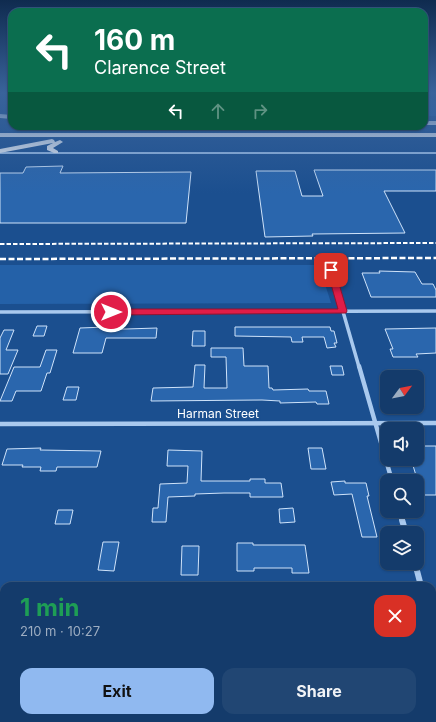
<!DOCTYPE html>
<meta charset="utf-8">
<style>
:root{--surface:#143b6b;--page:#214673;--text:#f1f3f6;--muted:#9dadc1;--line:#33557e;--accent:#90b9f0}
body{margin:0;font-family:Inter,sans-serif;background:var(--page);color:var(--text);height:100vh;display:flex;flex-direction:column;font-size:15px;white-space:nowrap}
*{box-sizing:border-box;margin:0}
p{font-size:13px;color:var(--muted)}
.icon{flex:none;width:22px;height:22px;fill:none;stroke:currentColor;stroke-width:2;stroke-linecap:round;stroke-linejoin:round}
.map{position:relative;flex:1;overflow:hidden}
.side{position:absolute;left:0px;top:582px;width:436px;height:140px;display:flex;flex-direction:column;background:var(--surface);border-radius:12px 12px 0 0;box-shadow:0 1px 3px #0004,0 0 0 1px var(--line)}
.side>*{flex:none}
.banner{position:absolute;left:8px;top:8px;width:420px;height:122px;border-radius:12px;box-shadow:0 1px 3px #0004,0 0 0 1px var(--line);background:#0b6e4f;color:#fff;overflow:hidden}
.needle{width:26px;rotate:58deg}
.fabs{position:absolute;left:380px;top:370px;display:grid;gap:8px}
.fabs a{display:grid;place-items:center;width:44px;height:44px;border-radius:8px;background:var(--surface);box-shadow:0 1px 3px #0004,0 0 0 1px var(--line);font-size:20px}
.pin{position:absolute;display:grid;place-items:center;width:34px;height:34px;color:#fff;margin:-17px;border-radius:8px;box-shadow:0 2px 6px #0006}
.me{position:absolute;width:44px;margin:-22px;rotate:90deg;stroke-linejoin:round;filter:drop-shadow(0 0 3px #0008)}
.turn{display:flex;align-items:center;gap:14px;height:84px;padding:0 20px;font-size:18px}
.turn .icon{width:52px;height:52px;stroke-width:2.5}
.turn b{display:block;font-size:28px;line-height:34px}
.lanes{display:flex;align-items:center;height:38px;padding:0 20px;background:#0003;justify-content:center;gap:20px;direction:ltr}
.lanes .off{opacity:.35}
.round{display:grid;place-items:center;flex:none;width:42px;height:42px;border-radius:12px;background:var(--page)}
.head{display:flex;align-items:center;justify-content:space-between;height:68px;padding:0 20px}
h1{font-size:24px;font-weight:700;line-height:30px;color:#1e9e55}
.cta{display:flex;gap:8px;margin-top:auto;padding:8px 20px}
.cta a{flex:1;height:46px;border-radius:12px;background:var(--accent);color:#111;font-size:16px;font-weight:700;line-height:46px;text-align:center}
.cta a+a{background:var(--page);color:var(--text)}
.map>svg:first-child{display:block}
</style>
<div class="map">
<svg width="436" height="722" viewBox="0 0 436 722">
<rect width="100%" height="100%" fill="#1b4f8f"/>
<g fill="#2461a8">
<polygon points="424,96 436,101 436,116 424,116"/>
<polygon points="0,265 319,265 331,303 0,304"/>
</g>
<g fill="#2a66ad" stroke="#cfe3fa">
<polygon points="63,166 60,173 191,172 186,223 0,223 0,173 23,173 26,167"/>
<polygon points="314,170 436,170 436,191 384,191 405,233 312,234 313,236 265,237 256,171 295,171 302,196 323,196"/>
<polygon points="379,271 415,272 422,284 433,284 436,290 436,297 371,297 362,273 380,273"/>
<polygon points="37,326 47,326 44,336 33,336"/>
<polygon points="107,327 107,329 126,329 157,328 156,338 106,338 102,353 73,353 80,328"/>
<polygon points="235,327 330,327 331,331 334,331 337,343 334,343 336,347 327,348 324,337 302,337 303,342 292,342 291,337 235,336"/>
<polygon points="436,328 436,353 416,354 418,357 393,357 390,349 393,349 385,329"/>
<polygon points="4,330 14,330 6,350 18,350 8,374 0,374 0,338"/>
<polygon points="193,331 205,331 205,346 192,346"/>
<polygon points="211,348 243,348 244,366 268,366 269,388 272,388 273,390 308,389 309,391 326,391 329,404 317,404 316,402 280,403 280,401 262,400 151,401 153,388 193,387 195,365 205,365 204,388 227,388 226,357 211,357"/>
<polygon points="46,350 57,350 50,373 47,373 41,391 16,391 12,401 0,401 14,367 40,367"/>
<polygon points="330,366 342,366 344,375 332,375"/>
<polygon points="67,387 79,387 76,400 63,400"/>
<polygon points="417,446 436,446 436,495 422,495 411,459 417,459"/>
<polygon points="41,448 40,450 101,451 97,467 57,467 56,471 40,471 41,467 22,467 23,465 2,465 7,449"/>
<polygon points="308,448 322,448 326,469 311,469"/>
<polygon points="168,450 202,451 201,481 250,481 250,479 265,479 265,483 281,483 283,497 250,497 250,493 224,493 195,494 195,496 168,497 166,522 152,522 153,508 158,508 160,484 187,483 188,466 167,466"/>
<polygon points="345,481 345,483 366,483 369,496 367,496 377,537 362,537 352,494 334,495 331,482"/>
<polygon points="293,508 295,522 280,523 279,509"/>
<polygon points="58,510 73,510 70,524 55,524"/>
<polygon points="103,542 119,542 114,571 98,570"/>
<polygon points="237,543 253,543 253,545 305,545 309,573 292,573 292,568 254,568 254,571 237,571"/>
<polygon points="182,546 199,546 198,575 181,575"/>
</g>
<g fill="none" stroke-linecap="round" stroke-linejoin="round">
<polyline stroke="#a9c9ee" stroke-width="2" points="0,153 436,153"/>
<g stroke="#a9c9ee" stroke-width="3.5">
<polyline points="331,270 359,367"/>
<polyline points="0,312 436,311"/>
</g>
<g stroke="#a9c9ee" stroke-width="4.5">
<polyline points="359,366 392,481"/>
<polyline points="0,424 436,423"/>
<polyline points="400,511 403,521"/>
</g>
<g stroke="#a9c9ee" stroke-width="6">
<polyline points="402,520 406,533"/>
<polyline points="415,563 421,586"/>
<polyline points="432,602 436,602"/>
<polyline points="0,603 4,603"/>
<polyline points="432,624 436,638"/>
</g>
<g fill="#fff" fill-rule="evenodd">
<polygon points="0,114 12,115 12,119 0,118"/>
<rect x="424" y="121" width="12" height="4"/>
<rect x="0" y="133" width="436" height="4"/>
<polygon points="52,139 54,140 55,142 60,140 63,142 53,148 58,151 58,153 54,153 47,150 47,146 53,143 0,153 0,149"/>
</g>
<polyline stroke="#fff" stroke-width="2" stroke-dasharray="4.5 2" stroke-linecap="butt" points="0,244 436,243"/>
<polyline stroke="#fff" stroke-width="2.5" stroke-dasharray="6 2.5" stroke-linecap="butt" points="0,259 436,258"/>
</g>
<linearGradient id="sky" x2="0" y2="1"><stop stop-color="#0f2b4f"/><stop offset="0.48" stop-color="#39639b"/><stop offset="1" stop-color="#39639b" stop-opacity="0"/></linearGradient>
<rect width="436" height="193" fill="url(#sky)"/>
<polygon fill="#e11d48" stroke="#92132f" points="328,268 334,268 335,270 347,311 346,313 111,315 107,312 111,309 338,309 327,270"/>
<g text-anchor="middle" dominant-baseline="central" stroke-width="4" stroke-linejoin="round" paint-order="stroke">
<g font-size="12" fill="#fff" stroke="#1b4f8f">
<text x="218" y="413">Harman Street</text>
</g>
</g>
</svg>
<div class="fabs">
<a><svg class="needle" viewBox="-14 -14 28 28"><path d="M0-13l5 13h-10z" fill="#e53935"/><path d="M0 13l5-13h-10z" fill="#9dadc1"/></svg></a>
<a><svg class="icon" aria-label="sound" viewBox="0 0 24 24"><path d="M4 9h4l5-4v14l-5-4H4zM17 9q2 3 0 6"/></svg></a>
<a><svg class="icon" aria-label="search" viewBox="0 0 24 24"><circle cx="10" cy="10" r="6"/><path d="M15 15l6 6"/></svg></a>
<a><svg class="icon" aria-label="layers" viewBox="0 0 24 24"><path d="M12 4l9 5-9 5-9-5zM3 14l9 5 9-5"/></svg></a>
</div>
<div class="pin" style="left:331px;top:270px;background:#d93025"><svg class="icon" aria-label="arrive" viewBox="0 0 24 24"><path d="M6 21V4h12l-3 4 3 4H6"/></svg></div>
<svg class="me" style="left:111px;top:312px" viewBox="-20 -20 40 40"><circle r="17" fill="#e11d48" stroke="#fff" stroke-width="3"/><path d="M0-11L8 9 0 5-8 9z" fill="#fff"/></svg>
<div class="banner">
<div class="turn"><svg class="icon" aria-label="left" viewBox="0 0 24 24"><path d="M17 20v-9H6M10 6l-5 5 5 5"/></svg><div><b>160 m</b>Clarence Street</div></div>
<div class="lanes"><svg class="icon" aria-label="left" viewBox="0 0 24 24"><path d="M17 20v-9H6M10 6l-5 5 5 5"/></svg><svg class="icon off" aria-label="ahead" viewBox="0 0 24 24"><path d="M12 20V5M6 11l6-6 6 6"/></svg><svg class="icon off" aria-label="right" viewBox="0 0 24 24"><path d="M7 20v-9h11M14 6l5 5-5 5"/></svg></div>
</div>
<section class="side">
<div class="head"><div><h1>1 min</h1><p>210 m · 10:27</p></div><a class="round" style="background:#d93025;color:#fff"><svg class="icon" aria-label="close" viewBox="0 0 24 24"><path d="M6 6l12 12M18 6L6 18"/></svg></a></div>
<div class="cta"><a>Exit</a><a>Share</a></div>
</section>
</div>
